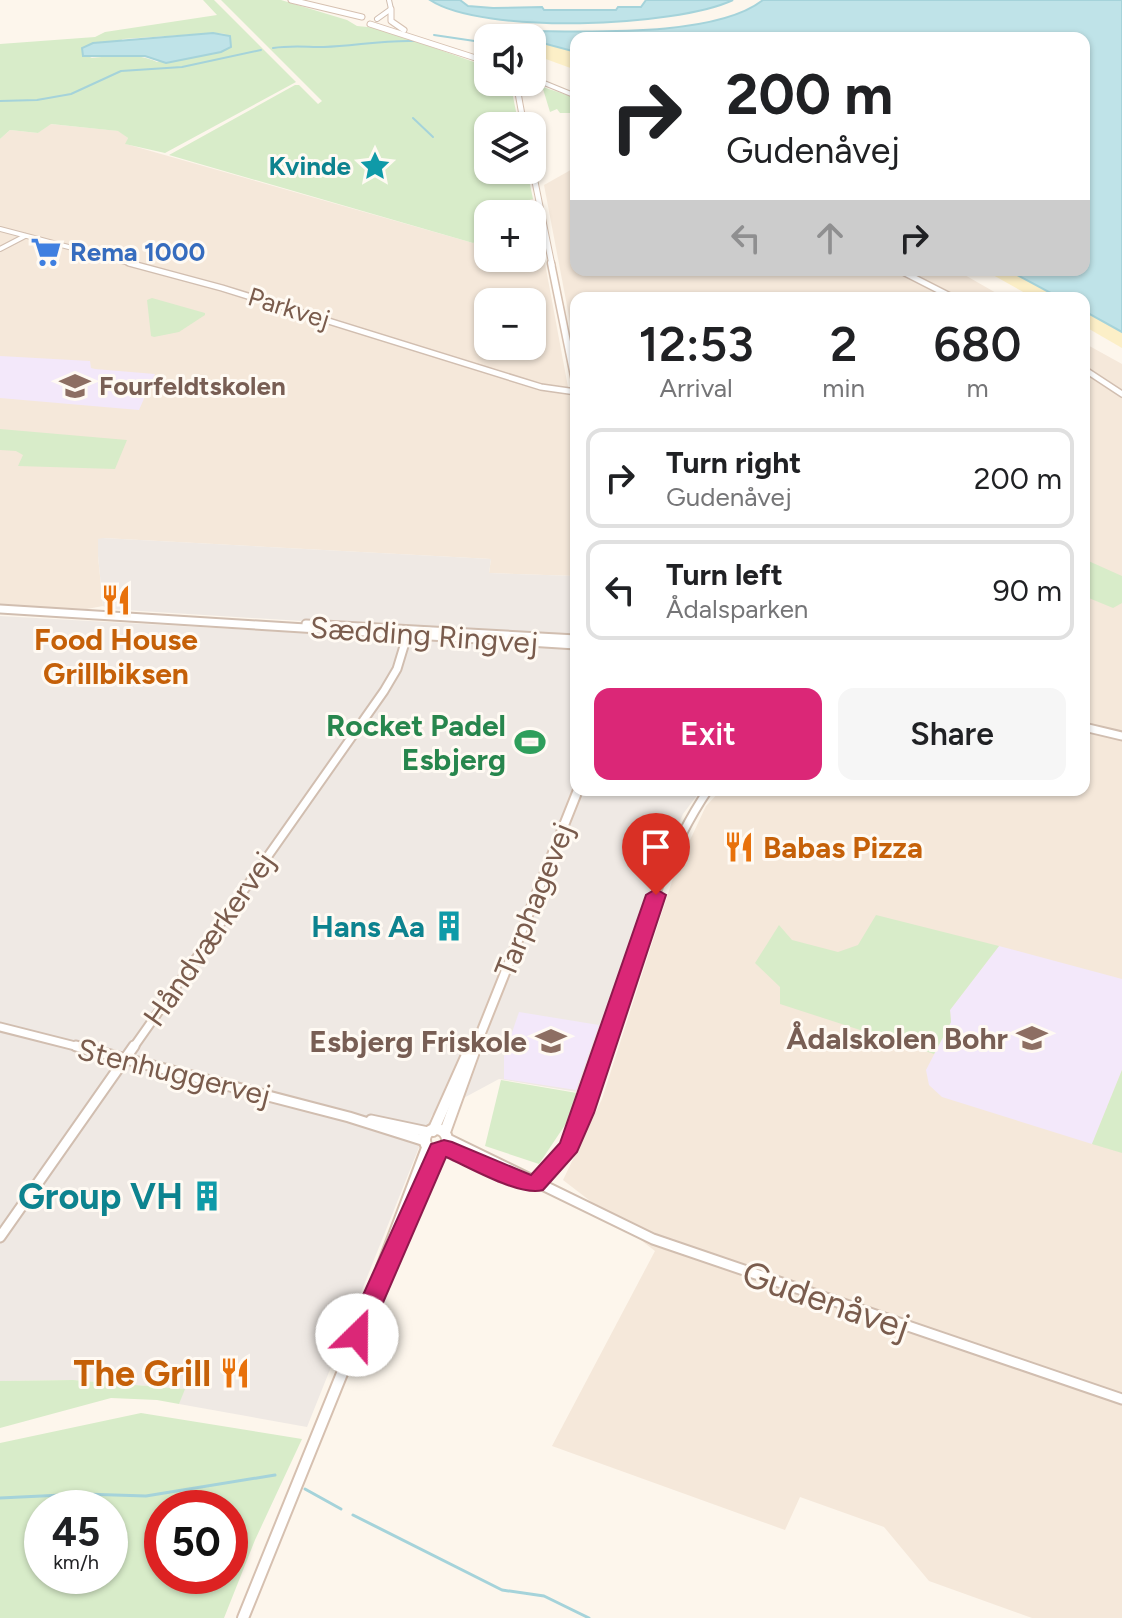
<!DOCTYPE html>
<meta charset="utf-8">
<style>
:root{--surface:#fff;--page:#f6f6f6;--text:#202124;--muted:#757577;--line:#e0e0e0;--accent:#db2777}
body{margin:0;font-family:Figtree,sans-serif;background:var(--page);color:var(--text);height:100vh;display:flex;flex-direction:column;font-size:30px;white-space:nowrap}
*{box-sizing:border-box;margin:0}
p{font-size:26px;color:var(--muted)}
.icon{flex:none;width:44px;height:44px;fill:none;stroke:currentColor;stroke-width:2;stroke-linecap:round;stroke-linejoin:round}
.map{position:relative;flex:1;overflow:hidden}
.sheet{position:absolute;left:570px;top:292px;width:520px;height:504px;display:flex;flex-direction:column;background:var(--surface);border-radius:16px;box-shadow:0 2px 6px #0004}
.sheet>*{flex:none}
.top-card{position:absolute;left:570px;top:32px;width:520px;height:244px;border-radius:16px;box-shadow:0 2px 6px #0004;background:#fff;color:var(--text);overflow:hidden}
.controls{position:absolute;left:474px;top:24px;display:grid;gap:16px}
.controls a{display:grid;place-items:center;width:72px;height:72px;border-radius:16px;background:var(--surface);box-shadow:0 2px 6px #0004;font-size:40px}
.speed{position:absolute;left:24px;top:1490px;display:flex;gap:16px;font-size:40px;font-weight:700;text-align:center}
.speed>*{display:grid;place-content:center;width:104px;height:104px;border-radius:50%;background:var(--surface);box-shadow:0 2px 6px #0004;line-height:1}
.speed small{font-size:20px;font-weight:400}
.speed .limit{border:12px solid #d22;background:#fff;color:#111}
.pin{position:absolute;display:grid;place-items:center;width:68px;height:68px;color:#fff;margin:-82px -34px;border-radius:50% 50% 50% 0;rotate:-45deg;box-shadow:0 0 8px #0007}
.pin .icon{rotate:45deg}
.me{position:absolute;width:88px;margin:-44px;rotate:23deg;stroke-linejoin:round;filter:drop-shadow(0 0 6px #0008)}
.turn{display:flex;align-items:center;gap:28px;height:168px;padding:0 24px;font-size:36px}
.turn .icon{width:104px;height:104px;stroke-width:2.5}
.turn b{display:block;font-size:56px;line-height:68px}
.lanes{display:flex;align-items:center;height:76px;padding:0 24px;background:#0003;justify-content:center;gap:40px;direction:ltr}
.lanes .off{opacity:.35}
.eta{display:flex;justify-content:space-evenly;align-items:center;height:136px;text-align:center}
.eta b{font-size:48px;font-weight:600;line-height:56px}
.primary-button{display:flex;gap:16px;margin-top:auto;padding:16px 24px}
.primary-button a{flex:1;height:92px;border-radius:16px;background:var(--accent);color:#fff;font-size:32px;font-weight:600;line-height:92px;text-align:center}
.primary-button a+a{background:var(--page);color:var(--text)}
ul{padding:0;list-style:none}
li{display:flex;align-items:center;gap:24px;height:100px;margin:0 16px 12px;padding:0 8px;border:4px solid var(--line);border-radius:16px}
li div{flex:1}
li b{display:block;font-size:30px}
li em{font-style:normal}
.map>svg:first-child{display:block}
</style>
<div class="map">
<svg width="1122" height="1618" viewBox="0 0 1122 1618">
<rect width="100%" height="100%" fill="#fdf6ec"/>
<g fill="#f5e8da" fill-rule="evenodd">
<path d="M50 124 119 131 128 138 126 144 473 243 488 236V258H532V214H503L524 201 533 199 571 403 570 413 576 427V576L489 573 491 559 103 538 98 556 103 606 87 609 0 606V139L10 130 38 133ZM488 302H532V346H488Z"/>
<polygon points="576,167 576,270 956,270 1005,298 576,298 576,353 544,185"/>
<polygon points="1084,343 1122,364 1122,1618 1032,1618 929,1581 884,1527 800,1497 785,1530 552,1446 655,1251 563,1180 602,1099 675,872 706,806 721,790 1084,790"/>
</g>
<g fill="#efe9e4">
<polygon points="103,538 491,559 489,573 576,576 576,638 109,609 103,606 98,556 98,539"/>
<polygon points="0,616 393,638 399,641 398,648 407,649 410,641 418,638 576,648 576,790 701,790 683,814 658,869 577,1092 499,1079 432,1115 307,1427 179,1404 184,1389 73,1380 0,1381"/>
</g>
<g fill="#f3e8fa">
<polygon points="0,356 90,361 91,368 95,369 155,374 139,410 0,398"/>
<polygon points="999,946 1122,979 1122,1070 1092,1144 942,1097 929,1085 926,1070 951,1022 950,1010"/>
<polygon points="519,1012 599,1025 576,1090 504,1079 504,1056"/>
</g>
<g fill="#d8ecc9" fill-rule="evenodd">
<path d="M203 0H214L296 82 165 153 125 144 128 138 118 131 51 124 38 133 10 130 0 139V44L95 37 105 32 217 15ZM213 33 226 34 157 62C136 52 114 56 90 58L123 39Z"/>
<path d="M221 0H281L347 20 357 26 378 28 488 67V82H510L519 126H488V170H527L533 199C516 203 507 214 488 214V236L473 243 169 155 295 85H299L318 104 322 101Z"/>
<polygon points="528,82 576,98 576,117 573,113 560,113 557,109 550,112 543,89 527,89"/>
<polygon points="152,298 205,313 205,315 179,332 154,337 151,336 147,300"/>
<polygon points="0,429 127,440 115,469 18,466 23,455 16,451 0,450"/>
<polygon points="1084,559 1122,576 1122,603 1113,608 1084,596"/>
<polygon points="876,915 999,946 950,1010 951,1022 934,1054 780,1004 780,987 755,963 779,925 792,940 838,952 858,945"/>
<polygon points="1122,1070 1122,1153 1092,1144"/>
<polygon points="501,1080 577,1093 567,1122 539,1164 485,1146"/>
<polygon points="73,1380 185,1389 179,1404 157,1400 111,1398 0,1428 0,1381"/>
<path d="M141 1413 302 1439 255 1540 224 1618H0V1443ZM42 1508H110V1576H42ZM162 1508H230V1576H162Z"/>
</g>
<g fill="#fcefc7">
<polygon points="532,43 551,43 576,52 576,70 532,54"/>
<polygon points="984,270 1008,270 1060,298 1034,298"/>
<polygon points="1084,311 1122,332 1122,348 1084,326"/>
</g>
<g fill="#bfe3e8" stroke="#a5d3da" stroke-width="2">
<path d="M430 0H460L468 6 493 8 542 7 544 10H616L618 7H641L646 0H733C676 27 483 35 430 0Z"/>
<path d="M763 0H1122V332L1084 311V298H1060L1008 270H1084V38H576V52L516 36 525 31C585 31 715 38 763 0Z"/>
<polygon points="213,33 230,36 231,47 221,52 166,63 145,56 83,56 82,48 93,43"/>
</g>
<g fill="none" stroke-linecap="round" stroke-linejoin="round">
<g stroke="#a5d3da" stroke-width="2">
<polyline points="434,35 488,43"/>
<path d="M273 48C291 45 306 47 324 47 354 46 383 40 414 41"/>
<polyline points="0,101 37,100 71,94 121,71 182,67 261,50"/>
<polyline points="413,118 433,137"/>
</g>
<g stroke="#a5d3da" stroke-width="3">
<polyline points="305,1489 341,1509"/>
<polyline points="0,1498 83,1494 146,1496 275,1475"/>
<polyline points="353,1515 502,1590 544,1596 589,1618"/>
</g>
<g stroke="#d1beb0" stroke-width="6">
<g id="tertiary-far3">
<polyline points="377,19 391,9 389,0"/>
<polyline points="532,78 576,96"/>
<polyline points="0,229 137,265"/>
<polyline points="0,249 25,236"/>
</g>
</g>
<g stroke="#d1beb0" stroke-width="8">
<g id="tertiary-far2">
<polyline points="129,263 222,288 541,387 576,392"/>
<polyline points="899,270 954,298"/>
<polyline points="1084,369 1122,394"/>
</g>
</g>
<g stroke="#d1beb0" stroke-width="11">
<g id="tertiary-far1">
<polyline points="0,609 576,645"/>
<polyline points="306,624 576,639"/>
<polyline points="1084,727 1122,736"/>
<polyline points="0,1027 83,1048"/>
<polyline points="133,1048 384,691 397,669 407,636"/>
<path d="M604 1048C634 961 656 867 708 790"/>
</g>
</g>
<g stroke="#d1beb0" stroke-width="13">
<g id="tertiary">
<polyline points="76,1046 349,1117 422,1140"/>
<polyline points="371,1120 428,1132"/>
<polyline points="450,1140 653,1239 1122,1399"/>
<polyline points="444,1147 526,1182"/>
<polyline points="536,1185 559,1159 575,1134 605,1046"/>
<polyline points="0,1237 134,1046"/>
</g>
</g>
<g stroke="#d6c0b0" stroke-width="7">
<g id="secondary-far3">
<polyline points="291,0 362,17"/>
<polyline points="391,9 391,21 404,30"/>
<polyline points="370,24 488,62"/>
<polyline points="532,75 536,76"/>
<polyline points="516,82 524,126"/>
<polyline points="532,167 552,265"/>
</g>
</g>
<g stroke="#d6c0b0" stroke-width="9">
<polyline id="secondary-far2" points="551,263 576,386"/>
</g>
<g stroke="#d6c0b0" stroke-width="12">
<g id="secondary-far1">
<polyline points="470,1048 476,1036"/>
<polyline points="475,1048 578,790"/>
</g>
</g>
<g stroke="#d6c0b0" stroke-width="14">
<g id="secondary">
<circle cx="436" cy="1140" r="11"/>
<polyline points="433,1131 471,1046"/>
<polyline points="445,1132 476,1046"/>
<polyline points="382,1267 427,1148"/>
<polyline points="243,1618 368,1309 439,1149"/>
</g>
</g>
<use href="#tertiary-far3" stroke="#fff" stroke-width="4"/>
<use href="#tertiary-far2" stroke="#fff" stroke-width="5"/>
<use href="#tertiary-far1" stroke="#fff" stroke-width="7"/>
<use href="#tertiary" stroke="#fff" stroke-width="9"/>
<use href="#secondary-far3" stroke="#fff" stroke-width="5"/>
<use href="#secondary-far2" stroke="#fff" stroke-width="6"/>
<use href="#secondary-far1" stroke="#fff" stroke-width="8"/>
<use href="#secondary" stroke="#fff" stroke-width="10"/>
</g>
<path fill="#db2777" stroke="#8e194d" stroke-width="2" d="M656 889 666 895 594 1113 577 1152 543 1190C520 1197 469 1167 446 1157L369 1335 366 1341 357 1344 349 1341 345 1335 431 1144 444 1140 452 1142 531 1175 560 1143 646 895Z"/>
<defs>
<g id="sight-bare" transform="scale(2.4)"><path d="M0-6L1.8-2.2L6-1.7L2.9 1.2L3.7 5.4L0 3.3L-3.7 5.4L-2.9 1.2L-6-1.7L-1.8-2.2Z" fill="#0f9aa8" stroke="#fffaf3" stroke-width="2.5" paint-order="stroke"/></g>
<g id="supermarket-bare" transform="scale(2.4)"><path d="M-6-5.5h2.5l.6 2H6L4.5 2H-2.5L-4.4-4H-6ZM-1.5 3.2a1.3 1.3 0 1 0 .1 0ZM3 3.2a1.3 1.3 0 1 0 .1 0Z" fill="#3f7fe0" stroke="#fffaf3" stroke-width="2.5" paint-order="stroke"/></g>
<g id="school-bare" transform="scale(2.4)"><path d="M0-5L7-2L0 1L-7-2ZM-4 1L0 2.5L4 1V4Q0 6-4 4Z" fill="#8d6e63" stroke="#fffaf3" stroke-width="2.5" paint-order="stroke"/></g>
<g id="restaurant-bare" transform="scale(2.4)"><path d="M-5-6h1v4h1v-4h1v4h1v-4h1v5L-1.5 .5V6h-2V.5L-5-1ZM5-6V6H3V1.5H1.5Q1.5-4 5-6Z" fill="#e8710a" stroke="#fffaf3" stroke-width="2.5" paint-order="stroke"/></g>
<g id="stadium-bare" transform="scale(2.4)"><path d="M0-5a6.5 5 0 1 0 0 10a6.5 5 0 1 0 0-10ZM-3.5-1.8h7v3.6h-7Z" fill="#2e9e5b" stroke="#fffaf3" stroke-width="2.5" paint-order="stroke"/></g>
<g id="building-bare" transform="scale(2.4)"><path d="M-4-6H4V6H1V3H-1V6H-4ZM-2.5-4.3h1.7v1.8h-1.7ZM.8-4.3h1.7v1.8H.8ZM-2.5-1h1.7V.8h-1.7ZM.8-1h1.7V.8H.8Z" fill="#0f9aa8" stroke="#fffaf3" stroke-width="2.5" paint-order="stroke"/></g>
</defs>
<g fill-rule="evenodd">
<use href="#sight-bare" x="375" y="166"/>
<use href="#supermarket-bare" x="46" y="252"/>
<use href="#school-bare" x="75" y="386"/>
<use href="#restaurant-bare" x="116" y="600"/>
<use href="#stadium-bare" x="530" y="742"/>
<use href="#restaurant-bare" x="739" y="847"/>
<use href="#building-bare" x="449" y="926"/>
<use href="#school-bare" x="1032" y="1038"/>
<use href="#school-bare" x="551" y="1041"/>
<use href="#building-bare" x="207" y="1196"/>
<use href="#restaurant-bare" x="235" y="1373"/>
</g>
<g text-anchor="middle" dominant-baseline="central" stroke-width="6" stroke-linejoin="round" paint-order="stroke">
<g font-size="26" font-weight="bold" fill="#0d838f" stroke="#fffaf3" text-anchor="end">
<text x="351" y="166">Kvinde</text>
</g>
<g font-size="26" font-weight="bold" fill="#366cbe" stroke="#fffaf3" text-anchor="start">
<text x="70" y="252">Rema 1000</text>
</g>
<g font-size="26" fill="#7a5c4d" stroke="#fffaf3">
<text transform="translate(289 308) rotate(17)">Parkvej</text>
</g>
<g font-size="26" font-weight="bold" fill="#785e54" stroke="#fffaf3" text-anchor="start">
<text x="99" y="386">Fourfeldtskolen</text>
</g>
<g font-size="30" fill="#7a5c4d" stroke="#fffaf3">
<text transform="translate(424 635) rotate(4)">Sædding Ringvej</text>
<text transform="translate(534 900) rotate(-68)">Tarphagevej</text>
<text transform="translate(209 939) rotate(-55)">Håndværkervej</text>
<text transform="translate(174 1072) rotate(14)">Stenhuggervej</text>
</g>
<g font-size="30" font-weight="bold" fill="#c56008" stroke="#fffaf3">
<text x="116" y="639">Food House<tspan x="116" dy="34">Grillbiksen</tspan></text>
<text x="763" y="847" text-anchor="start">Babas Pizza</text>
</g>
<g font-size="30" font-weight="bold" fill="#27864d" stroke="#fffaf3" text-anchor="end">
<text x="506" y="725">Rocket Padel<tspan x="506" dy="34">Esbjerg</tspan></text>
</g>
<g font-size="30" font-weight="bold" fill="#0d838f" stroke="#fffaf3" text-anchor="end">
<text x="425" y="926">Hans Aa</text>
</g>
<g font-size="30" font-weight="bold" fill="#785e54" stroke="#fffaf3" text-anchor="end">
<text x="1008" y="1038">Ådalskolen Bohr</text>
<text x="527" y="1041">Esbjerg Friskole</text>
</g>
<g font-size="36" font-weight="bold" fill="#0d838f" stroke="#fffaf3" text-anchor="end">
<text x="183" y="1196">Group VH</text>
</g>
<g font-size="36" fill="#7a5c4d" stroke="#fffaf3">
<text transform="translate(826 1300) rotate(19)">Gudenåvej</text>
</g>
<g font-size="36" font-weight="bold" fill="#c56008" stroke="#fffaf3" text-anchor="end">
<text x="211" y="1373">The Grill</text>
</g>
</g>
</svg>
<div class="controls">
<a><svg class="icon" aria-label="sound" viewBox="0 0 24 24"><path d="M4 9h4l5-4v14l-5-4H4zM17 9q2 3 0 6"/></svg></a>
<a><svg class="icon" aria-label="layers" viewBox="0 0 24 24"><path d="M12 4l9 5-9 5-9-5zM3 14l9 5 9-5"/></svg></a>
<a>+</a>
<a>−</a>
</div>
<div class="speed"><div>45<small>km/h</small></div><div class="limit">50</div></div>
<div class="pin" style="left:656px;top:895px;background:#d93025"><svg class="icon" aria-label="arrive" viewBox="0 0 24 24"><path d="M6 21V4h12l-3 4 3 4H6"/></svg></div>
<svg class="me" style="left:357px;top:1335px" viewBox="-20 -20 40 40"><circle r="19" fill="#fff"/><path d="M0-13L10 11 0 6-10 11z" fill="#db2777"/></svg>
<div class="top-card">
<div class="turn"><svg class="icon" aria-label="right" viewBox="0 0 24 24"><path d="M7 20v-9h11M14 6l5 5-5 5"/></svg><div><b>200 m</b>Gudenåvej</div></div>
<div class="lanes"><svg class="icon off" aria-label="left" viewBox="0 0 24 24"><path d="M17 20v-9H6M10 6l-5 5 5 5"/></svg><svg class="icon off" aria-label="ahead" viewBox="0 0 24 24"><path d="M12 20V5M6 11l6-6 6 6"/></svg><svg class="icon" aria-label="right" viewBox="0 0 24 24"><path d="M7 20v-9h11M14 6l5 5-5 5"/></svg></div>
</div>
<section class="sheet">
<div class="eta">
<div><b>12:53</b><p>Arrival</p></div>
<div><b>2</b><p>min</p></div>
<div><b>680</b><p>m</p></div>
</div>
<ul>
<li><svg class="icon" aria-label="right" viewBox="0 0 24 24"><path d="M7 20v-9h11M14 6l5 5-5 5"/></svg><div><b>Turn right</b><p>Gudenåvej</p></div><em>200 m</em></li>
<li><svg class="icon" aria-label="left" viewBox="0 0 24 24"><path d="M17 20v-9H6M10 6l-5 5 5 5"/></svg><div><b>Turn left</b><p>Ådalsparken</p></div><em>90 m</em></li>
</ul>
<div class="primary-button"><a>Exit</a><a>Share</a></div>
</section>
</div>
